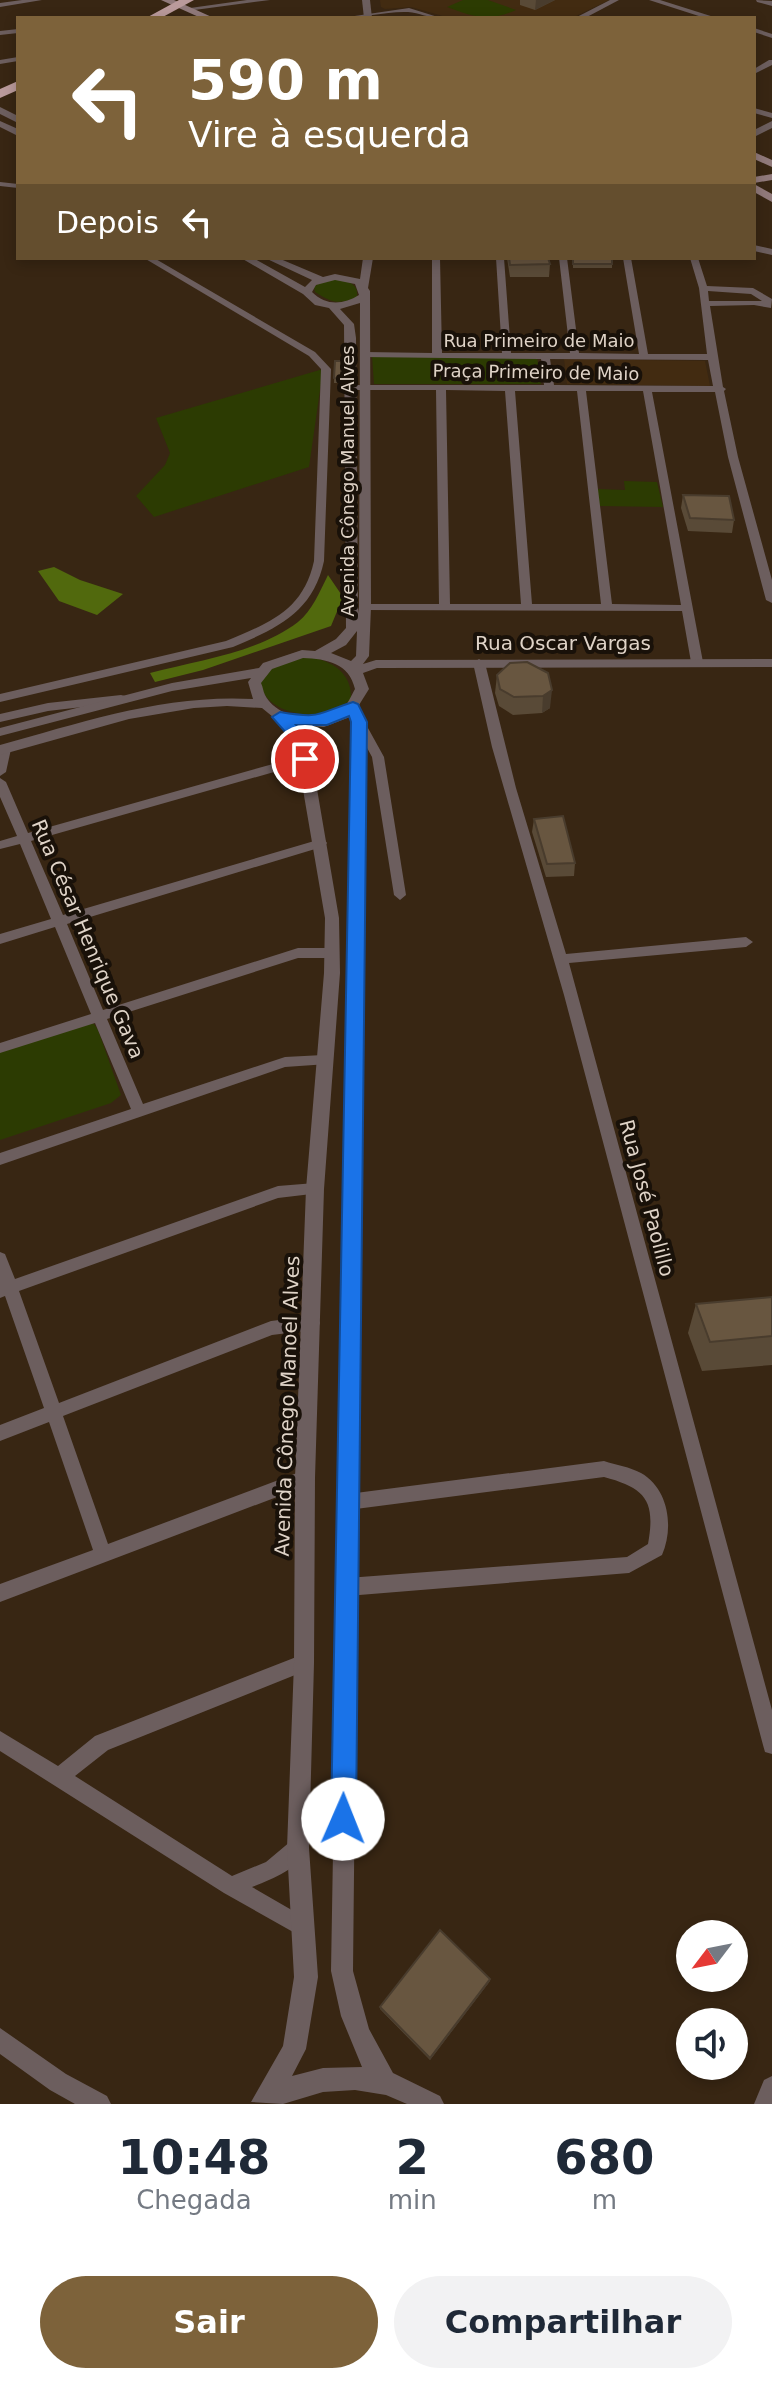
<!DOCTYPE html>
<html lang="pt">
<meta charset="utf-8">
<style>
:root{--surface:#fff;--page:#f2f2f3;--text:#1f2937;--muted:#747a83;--accent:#7d623a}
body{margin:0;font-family:"DejaVu Sans",sans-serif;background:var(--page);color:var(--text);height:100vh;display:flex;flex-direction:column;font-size:30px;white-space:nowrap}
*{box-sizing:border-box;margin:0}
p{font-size:26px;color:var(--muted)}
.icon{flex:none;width:44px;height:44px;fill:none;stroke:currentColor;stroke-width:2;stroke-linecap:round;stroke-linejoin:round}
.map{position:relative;height:2104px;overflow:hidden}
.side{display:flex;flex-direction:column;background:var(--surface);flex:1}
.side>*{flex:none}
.top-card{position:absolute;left:16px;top:16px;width:740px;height:244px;border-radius:0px;box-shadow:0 4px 12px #0003;background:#7d623a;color:#fff;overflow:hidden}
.needle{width:52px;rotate:238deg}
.buttons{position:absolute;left:676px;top:1920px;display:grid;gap:16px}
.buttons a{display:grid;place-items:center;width:72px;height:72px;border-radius:50%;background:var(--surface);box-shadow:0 4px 12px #0003;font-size:40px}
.pin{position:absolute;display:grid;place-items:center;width:68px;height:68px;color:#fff;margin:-34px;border:4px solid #fff;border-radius:50%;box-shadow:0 2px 8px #0007}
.me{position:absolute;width:88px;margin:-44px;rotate:1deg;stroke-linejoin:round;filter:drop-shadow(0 0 6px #0008)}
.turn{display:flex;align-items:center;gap:28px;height:168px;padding:0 40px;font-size:36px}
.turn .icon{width:104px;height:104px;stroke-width:2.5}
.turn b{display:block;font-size:56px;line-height:68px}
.then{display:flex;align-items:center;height:76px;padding:0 40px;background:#0003;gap:16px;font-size:30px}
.eta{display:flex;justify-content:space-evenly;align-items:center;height:136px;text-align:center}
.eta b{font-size:48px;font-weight:600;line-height:56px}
.action{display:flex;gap:16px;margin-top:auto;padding:16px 40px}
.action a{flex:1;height:92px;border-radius:48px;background:var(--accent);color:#fff;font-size:32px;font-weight:600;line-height:92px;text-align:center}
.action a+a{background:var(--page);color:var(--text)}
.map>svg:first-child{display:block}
</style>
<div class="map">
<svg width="772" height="2104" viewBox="0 0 772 2104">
<rect width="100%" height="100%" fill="#382613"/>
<g fill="#422b11">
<polygon points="380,0 609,0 572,18 450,18 411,7 385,9 381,7"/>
<polygon points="564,359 705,361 710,386 567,384"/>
</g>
<g fill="#2c3b02">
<path d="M463 0H488L516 10C490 22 473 17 447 7Z"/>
<path d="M336 279C347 281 359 283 357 297 339 305 332 303 315 292L314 287 319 283Z"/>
<polygon points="372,356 537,357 541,384 374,384"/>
<polygon points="323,369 309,467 154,517 136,496 165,465 170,453 156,418"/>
<polygon points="624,481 657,482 663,507 599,506 597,489 625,490"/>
<path d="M301 656C327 658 353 670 351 700 341 706 332 712 321 714 297 717 262 708 260 680L274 665Z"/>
<polygon points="88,1023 94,1024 98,1030 121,1095 111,1103 0,1140 0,1051"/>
</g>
<g fill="#51690d">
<polygon points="54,567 80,580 123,594 97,615 59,601 38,571"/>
<path d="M328 575 343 597 331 626 203 670 155 682 150 673C199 660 257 653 298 622 312 611 320 591 328 575Z"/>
</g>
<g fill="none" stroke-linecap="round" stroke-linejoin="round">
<g fill="#6c5e5e" fill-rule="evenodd">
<polygon points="22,0 42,0 0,7 0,3"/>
<polygon points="247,0 270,0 187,11 183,9"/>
<polygon points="610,0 619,0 585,18 575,18"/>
<polygon points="649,0 660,0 717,18 705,18"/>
<path d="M409 8 441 18C429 18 419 13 408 12 387 11 363 18 341 18Z"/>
<polygon points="754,28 772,34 772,38 754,32"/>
<polygon points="18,29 18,33 0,35 0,31"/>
<polygon points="18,57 18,61 0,64 0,60"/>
<polygon points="769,60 772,60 772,65 754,74 754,69"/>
<polygon points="754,108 772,113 772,118 754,113"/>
<polygon points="0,182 18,184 18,188 0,186"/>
<polygon points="754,245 772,249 772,255 754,251"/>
<path d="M144 258H154L315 352 331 369 324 561C313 612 278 628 233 647L0 702V694L226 641C269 623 303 611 314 561L321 369 309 356Z"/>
<path d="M432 258H440L442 353H502L496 258H504L511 353H570L559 258H567L579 353 639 354 623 258H631L648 354H707L699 288 690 258H698L707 286 753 288 772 299 771 308 754 305 710 306 723 387 726 389 724 391 738 457 772 580V603L766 600 728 457 715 392H652L703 662 701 665H693L691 662 682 611 365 610 359 607 365 604H439L436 390H351L346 387 348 385H544L541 359 362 357V353L365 352 432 353ZM708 291 751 294 762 301H709ZM550 359 708 360 713 386 554 385ZM446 390 505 391 521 604H450ZM515 391H577L601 604H532ZM586 391H643L681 605 612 604Z"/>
<polygon points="479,659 485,663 516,788 566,954 746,937 753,942 746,947 569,963 772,1710 772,1754 765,1752 763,1745 564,995 492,747 473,663"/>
<polygon points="121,695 125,696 125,702 48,711 0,722 0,714 48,703"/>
<polygon points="359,718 363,719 384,757 406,895 400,900 394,895 372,757 353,722"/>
<polygon points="5,745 11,749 6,772 0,776 0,747"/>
<polygon points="305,755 311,759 309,762 31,841 63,915 321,839 325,840 327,843 325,846 67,924 103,1010 298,948 331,948 338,953 331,958 298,958 107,1019 143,1104 285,1057 323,1055 328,1056 330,1060 328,1064 285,1067 0,1165 0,1153 131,1109 95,1023 0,1053 0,1043 91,1014 55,927 0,944 0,934 51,919 20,844 0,849 0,841 17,836 0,797 0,778 6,782 28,833"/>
<polygon points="315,1183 320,1185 322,1189 320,1193 278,1198 19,1291 59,1403 271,1321 312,1316 318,1318 320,1323 318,1328 312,1330 272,1335 63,1416 108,1544 305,1470 311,1472 313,1478 311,1484 0,1602 0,1584 93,1550 49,1422 0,1441 0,1425 44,1408 5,1296 0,1298 0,1252 5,1254 15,1279 278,1186"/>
<path d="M604 1461C616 1465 630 1467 641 1473 669 1489 674 1528 662 1555L629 1573 347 1596 341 1593 338 1587 341 1581 347 1578 627 1557 648 1544C656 1500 645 1488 604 1477L348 1510 342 1508 340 1502 342 1496 348 1494Z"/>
<path d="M304 1654 310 1657 313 1663 310 1669 108 1750 75 1776 232 1876 266 1862 291 1841 298 1838 305 1841 308 1848C299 1869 272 1879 252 1887L309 1920 312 1927 309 1934 302 1937 224 1893 0 1751V1731L58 1766 95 1736Z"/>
</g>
<g fill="#6c5e5e" fill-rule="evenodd">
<polygon points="362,0 370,0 372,18 364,18"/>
<polygon points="756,0 772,1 772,6 757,2"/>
<polygon points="0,107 18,116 18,123 0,114"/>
<polygon points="0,121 18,129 18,136 0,127"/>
<polygon points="772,121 772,128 754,137 754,130"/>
<path d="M241 258H253L305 287 312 280 265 258H278L323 277 335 274 360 279 363 258H373L368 288 370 291 371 607 369 656 363 664 376 660 772 659V667L377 668 363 673 369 689 359 705 366 722 353 1971 369 2029 393 2073 440 2096 444 2104H407L386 2095 355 2090 323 2092 283 2104 251 2102 283 2046 294 1977 287 1848 294 1663 295 1478 306 1189 324 973 325 918 295 743 273 717 262 708 227 706 194 708 129 719 0 755V745C83 722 165 694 253 699L248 682 251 678 172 691 0 736V728L172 683 259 668 263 663 302 650 315 651 336 639 346 628 344 325 329 308 315 305 303 294ZM335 280 355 284 359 295C343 305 326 306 312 292L316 285ZM360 303 359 607 358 613 356 338 354 324 340 309ZM357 631 356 656 351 661 331 653 346 645ZM303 658C327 659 349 663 355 689 351 696 347 706 341 710 320 725 277 719 265 695 263 691 263 687 261 683L272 669ZM350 717 352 722 331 1971 341 2016 362 2067 323 2068 292 2076 306 2049 318 1977 309 1848 314 1663 315 1478 324 1189 340 973 339 918 309 742 295 725 324 727Z"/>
<polygon points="0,2028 66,2074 107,2096 111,2104 75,2104 50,2090 0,2054"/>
<polygon points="772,2076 772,2104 754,2104 764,2080"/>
</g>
<g fill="#917a7b" fill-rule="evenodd">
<polygon points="161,0 174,0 214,18 201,18"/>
<polygon points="754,152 772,160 772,167 754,159"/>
<polygon points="772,174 772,180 754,183 754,177"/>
<polygon points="754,184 772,194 772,202 754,192"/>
</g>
<g fill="#ba9a9b" fill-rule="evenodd">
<polygon points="179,0 194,0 161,18 146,18"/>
<polygon points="18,81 18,90 0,98 0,89"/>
</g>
</g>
<g fill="#594a37">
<polygon points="520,0 555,0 535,10 520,5"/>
<polygon points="507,258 548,258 550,264 549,277 510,277"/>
<polygon points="573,258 612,264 612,268 573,268"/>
<polygon points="335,361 341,361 341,383 334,383"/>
<polygon points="683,495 734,520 732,533 688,531 681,508"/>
<polygon points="527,662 550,708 542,713 513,715 499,706 495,693 497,675"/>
<polygon points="534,819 575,863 574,876 546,877 532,832"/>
<polygon points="772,1297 772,1365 702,1371 688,1333 696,1304"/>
<polygon points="490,1981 430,2060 380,2009 380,2007"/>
</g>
<g fill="#493c2d">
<polygon points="536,0 555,0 535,10"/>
<polygon points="552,690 550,708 542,713 543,696"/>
<polygon points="490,1979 490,1981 430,2060 430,2058"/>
</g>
<g fill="#685640" stroke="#493c2d" stroke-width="2">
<polygon points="509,258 548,258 550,264 510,265"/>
<rect x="573" y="258" width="39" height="6"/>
<polygon points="335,361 341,361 341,379 334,378"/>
<polygon points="683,495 729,496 734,520 690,518"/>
<polygon points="527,662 548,673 552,690 543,696 514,697 500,689 497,675 510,663"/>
<polygon points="563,816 575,863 547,864 534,819"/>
<polygon points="772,1297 772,1336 710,1342 696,1304"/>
<polygon points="440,1930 490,1979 430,2058 380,2007"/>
</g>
<path fill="#1a73e8" stroke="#114b97" stroke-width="2" d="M353 702 358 704 367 722 356 1819 352 1828 343 1832 335 1828 331 1819 351 722 349 716 327 725H296L310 742 313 759 305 764 297 759 295 743 272 717 280 712C322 719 315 714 353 702Z"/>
<g text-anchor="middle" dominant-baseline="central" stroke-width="8" stroke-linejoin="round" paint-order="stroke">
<g font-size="18" fill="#dfd3c7" stroke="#191109">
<text x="539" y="340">Rua Primeiro de Maio</text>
<text transform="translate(536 372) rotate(1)">Praça Primeiro de Maio</text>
<text transform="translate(347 481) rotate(-90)">Avenida Cônego Manuel Alves</text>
</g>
<g font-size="20" fill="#dfd3c7" stroke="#191109">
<text x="563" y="643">Rua Oscar Vargas</text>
<text transform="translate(88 939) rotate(67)">Rua César Henrique Gava</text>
<text transform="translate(647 1198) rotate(75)">Rua José Paolillo</text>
<text transform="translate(287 1406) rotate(-88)">Avenida Cônego Manoel Alves</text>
</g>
</g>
</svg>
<div class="buttons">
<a><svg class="needle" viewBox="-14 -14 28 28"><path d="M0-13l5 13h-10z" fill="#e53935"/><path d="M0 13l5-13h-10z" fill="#747a83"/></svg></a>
<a><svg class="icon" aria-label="sound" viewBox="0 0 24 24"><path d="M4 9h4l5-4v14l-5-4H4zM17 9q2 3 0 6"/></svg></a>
</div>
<div class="pin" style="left:305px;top:759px;background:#d93025"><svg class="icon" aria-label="arrive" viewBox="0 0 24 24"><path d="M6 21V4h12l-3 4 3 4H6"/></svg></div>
<svg class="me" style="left:343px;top:1819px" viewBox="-20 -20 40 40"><circle r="19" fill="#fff"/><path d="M0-13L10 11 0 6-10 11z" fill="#1a73e8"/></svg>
<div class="top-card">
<div class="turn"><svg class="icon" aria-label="left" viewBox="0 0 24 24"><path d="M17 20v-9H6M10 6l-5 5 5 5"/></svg><div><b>590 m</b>Vire à esquerda</div></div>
<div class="then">Depois<svg class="icon" aria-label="left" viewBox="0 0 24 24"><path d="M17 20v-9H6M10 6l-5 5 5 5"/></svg></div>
</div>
</div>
<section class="side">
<div class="eta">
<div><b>10:48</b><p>Chegada</p></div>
<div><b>2</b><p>min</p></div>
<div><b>680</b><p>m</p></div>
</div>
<div class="action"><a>Sair</a><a>Compartilhar</a></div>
</section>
